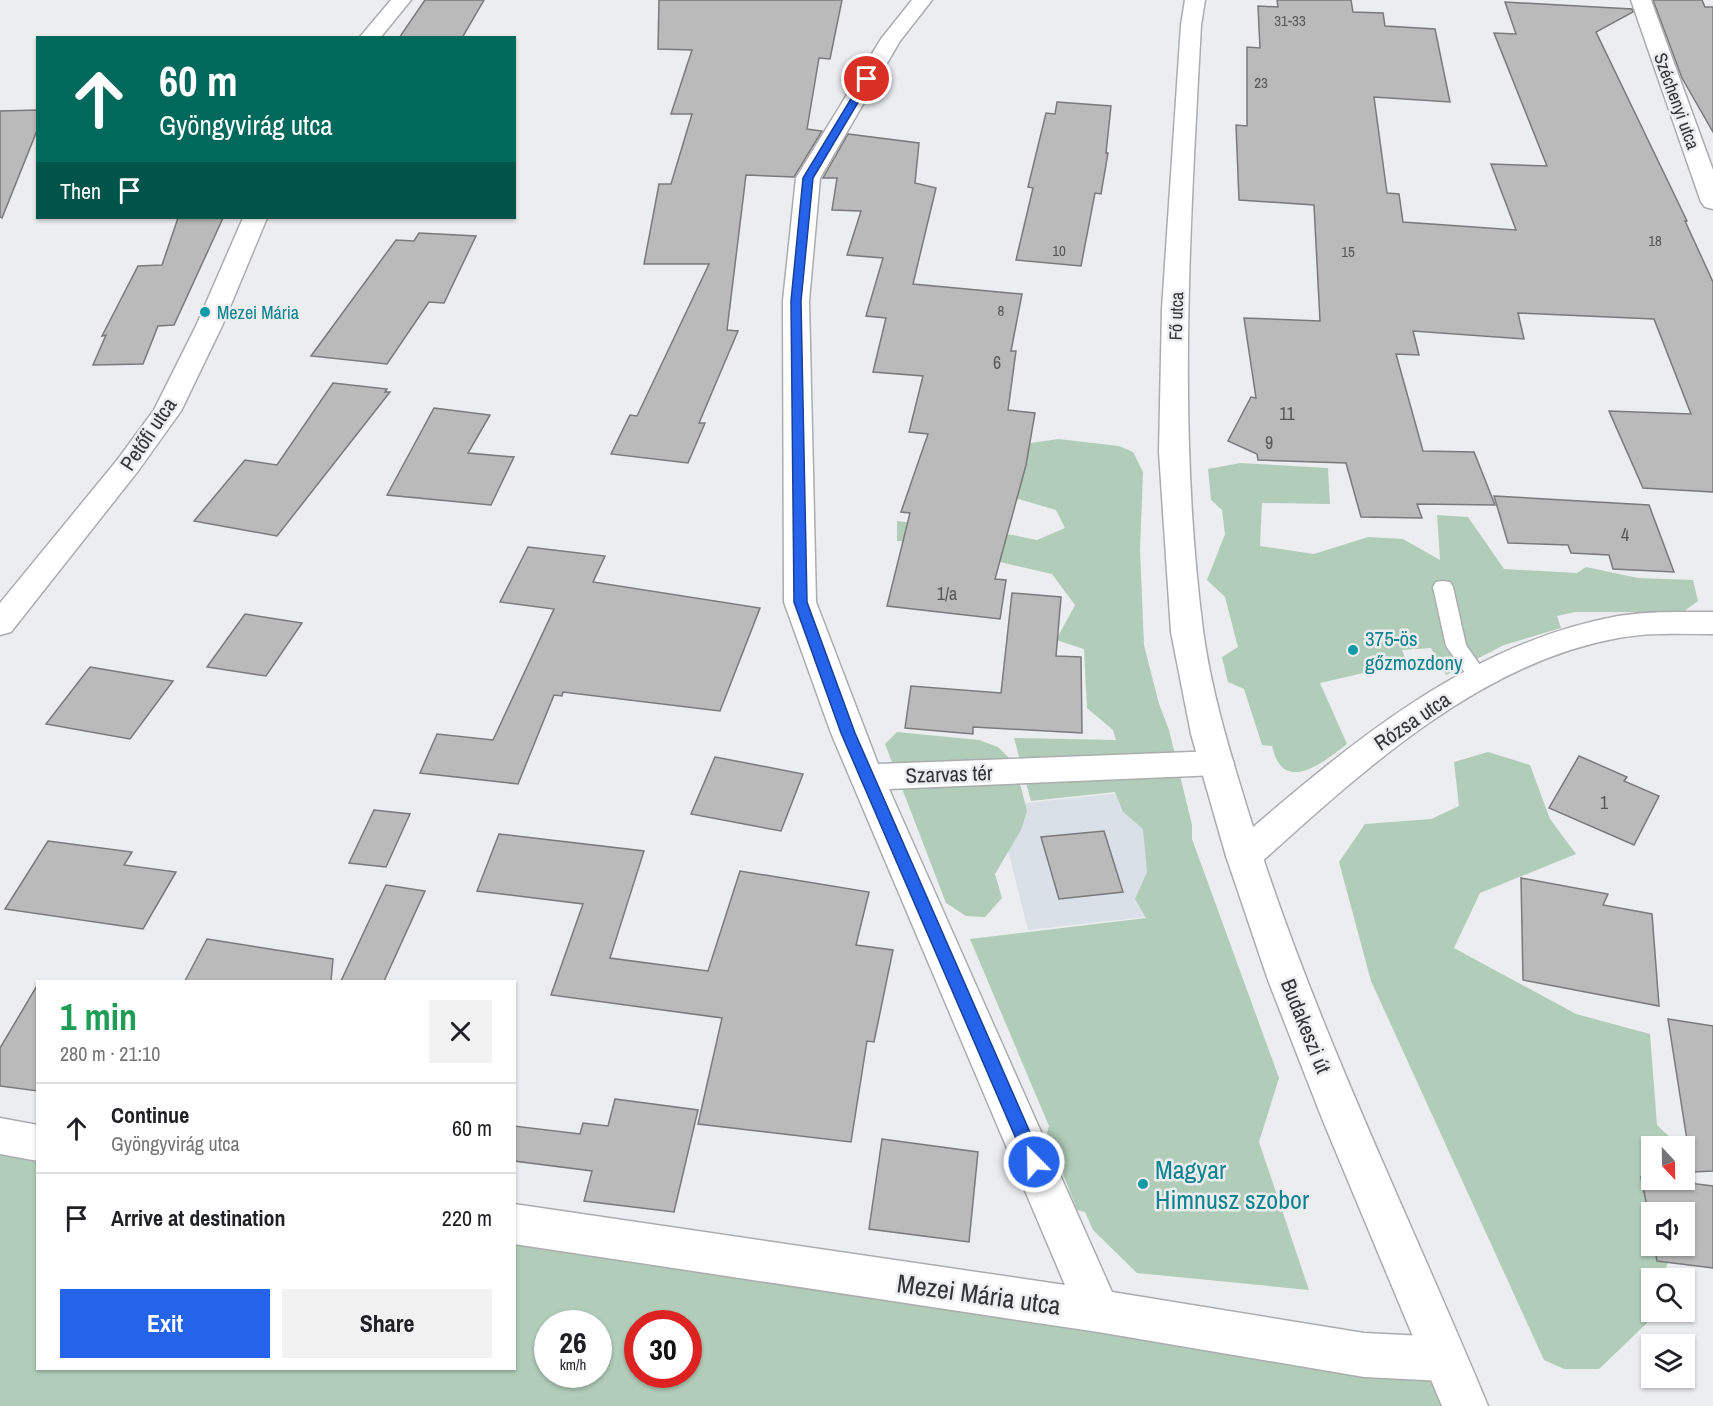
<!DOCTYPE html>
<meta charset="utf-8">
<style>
:root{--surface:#fff;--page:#f2f2f2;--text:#202124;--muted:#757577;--line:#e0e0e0;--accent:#2563eb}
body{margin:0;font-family:"Archivo Narrow",sans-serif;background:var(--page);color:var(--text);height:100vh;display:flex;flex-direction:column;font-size:22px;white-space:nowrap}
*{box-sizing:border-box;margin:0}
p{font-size:20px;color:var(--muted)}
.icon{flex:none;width:33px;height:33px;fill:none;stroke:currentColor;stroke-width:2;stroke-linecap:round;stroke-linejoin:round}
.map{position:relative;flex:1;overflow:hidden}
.details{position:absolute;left:36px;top:980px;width:480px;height:390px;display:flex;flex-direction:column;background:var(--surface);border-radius:0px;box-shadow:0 2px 4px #0004}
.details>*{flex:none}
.banner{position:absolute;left:36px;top:36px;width:480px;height:183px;border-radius:0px;box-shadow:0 2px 4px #0004;background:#00695c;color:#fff;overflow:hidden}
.needle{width:39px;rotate:158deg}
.tools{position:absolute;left:1641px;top:1136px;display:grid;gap:12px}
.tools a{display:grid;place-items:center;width:54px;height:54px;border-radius:0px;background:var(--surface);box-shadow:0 2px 4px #0004;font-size:30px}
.speed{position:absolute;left:534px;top:1310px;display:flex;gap:12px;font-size:30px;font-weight:700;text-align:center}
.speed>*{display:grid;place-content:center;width:78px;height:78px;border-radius:50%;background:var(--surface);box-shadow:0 2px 4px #0004;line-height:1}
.speed small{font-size:15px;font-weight:400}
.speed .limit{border:9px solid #d22;background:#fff;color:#111}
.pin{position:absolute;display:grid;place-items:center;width:51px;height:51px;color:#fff;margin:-26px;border:3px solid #fff;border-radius:50%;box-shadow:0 2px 6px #0007}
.me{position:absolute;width:66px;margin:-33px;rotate:337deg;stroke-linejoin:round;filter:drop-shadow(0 0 4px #0008)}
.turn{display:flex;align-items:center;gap:21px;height:126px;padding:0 24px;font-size:27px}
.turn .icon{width:78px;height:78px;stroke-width:2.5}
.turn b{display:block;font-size:42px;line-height:51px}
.then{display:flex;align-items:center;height:57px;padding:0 24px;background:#0003;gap:12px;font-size:22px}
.round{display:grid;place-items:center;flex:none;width:63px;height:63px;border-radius:0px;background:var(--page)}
.head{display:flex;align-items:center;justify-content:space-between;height:102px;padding:0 24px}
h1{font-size:36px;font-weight:700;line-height:45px;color:#1e9e55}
.button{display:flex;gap:12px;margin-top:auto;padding:12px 24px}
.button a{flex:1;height:69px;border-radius:0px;background:var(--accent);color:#fff;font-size:24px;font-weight:700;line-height:69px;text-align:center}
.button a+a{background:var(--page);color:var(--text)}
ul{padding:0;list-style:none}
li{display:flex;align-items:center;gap:18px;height:90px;padding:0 24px;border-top:2px solid var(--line)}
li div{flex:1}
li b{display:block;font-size:22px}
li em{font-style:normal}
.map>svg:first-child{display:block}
</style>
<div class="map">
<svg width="1713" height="1406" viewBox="0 0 1713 1406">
<rect width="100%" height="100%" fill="#ecedef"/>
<polygon fill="#dae0e8" points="1140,791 1182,913 1028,930 997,806"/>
<g fill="#b1cdb9" fill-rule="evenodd">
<polygon points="1058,439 1119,446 1133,452 1143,472 1140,550 1144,645 1159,704 1169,730 1192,825 1192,839 1279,1078 1259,1142 1309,1290 1137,1273 1093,1230 1085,1212 1077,1210 1047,1133 1049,1126 970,939 1146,918 1135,899 1147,872 1143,829 1123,812 1115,792 1031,801 1014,738 1116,740 1113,730 1087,708 1084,649 1056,640 1075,605 1052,574 1000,562 991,545 897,541 897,521 1013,535 1037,540 1065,528 1056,510 988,490 984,450"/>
<path d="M1240 463 1328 468 1330 504 1262 503 1260 546 1314 554 1368 537 1403 539 1440 560 1437 515 1468 517 1504 569 1577 573 1586 567 1638 578 1693 580 1698 601 1683 612H1575L1557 616 1561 628 1504 645 1446 675 1431 648 1402 650 1407 663 1320 683 1347 744C1324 762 1283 796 1272 746L1262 745 1244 689 1228 682 1222 657 1238 647 1225 597 1207 580 1225 534 1222 510 1211 500 1208 469Z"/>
<polygon points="897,732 979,740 998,747 1015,764 1027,811 1021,830 995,874 1002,898 985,917 966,916 946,903 885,744"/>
<polygon points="1488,752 1530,765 1550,819 1576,854 1480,893 1454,948 1576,1014 1650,1034 1657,1125 1679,1146 1652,1146 1652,1179 1684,1179 1685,1156 1703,1201 1684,1212 1652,1212 1652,1245 1678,1245 1660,1278 1652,1278 1651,1304 1647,1323 1599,1369 1564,1369 1544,1360 1371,981 1339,862 1365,824 1431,819 1459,806 1454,762"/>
<path d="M0 1136 37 1143 38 1368H514L515 1224 1444 1359 1465 1406H0ZM548 1323H598V1374H548ZM638 1323H688V1374H638Z"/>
</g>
<g fill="#bbbabb" stroke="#7a797b" stroke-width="1.5">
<polygon points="425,0 484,0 462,38 399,38"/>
<polygon points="659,0 842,0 830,59 819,58 807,129 822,131 794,177 746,175 727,330 738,331 699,423 705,423 688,463 611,454 630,415 637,416 709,264 644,264 659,184 671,184 692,114 671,114 692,50 658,49"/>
<polygon points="1277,0 1351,0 1353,12 1383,13 1385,26 1435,29 1450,102 1374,97 1387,193 1399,194 1403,222 1516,230 1491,164 1547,166 1494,33 1516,34 1505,2 1632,9 1633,12 1596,32 1687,221 1685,221 1713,282 1713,492 1643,488 1609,411 1691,414 1654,319 1518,313 1524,339 1413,331 1419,355 1396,354 1423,451 1474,452 1495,505 1417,504 1422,518 1361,517 1346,463 1258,460 1257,454 1228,441 1251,397 1256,398 1244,318 1320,321 1314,205 1239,200 1236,125 1247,126 1247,47 1260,48 1258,6 1278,7"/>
<polygon points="1653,0 1702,0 1705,7 1713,7 1713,132 1682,78"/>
<polygon points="1057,102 1111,106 1106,153 1108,153 1101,194 1095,193 1081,266 1016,260 1033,188 1028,187 1046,113 1055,114"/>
<polygon points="38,110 38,128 2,218 0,217 0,111"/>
<polygon points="848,134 919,143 915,183 936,188 913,284 1022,294 1011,351 1016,351 1008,410 1035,413 1026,465 995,579 1006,580 1000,619 887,606 910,513 901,512 928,434 909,432 923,376 873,372 886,318 866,316 883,258 847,255 861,211 832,210 837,178 823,178"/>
<polygon points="178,218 223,218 174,325 158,326 143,364 93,365 106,335 102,336 138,266 162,265"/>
<polygon points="419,233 476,236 444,303 429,302 387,364 311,356 396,240 414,241"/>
<polygon points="333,383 387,389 385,392 390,392 277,536 194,521 245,460 277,465"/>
<polygon points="434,408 490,415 468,453 514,457 491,505 387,495"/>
<polygon points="1494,496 1649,505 1674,572 1613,569 1609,555 1571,553 1568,545 1508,543"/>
<polygon points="528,547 605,556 593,582 760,608 720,711 563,692 562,696 554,695 518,784 420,773 437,734 493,740 554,609 500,602"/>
<polygon points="1012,593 1061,597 1056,656 1081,657 1082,733 973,727 973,734 905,728 911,686 1001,693"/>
<polygon points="245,614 302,623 266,676 207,667"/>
<polygon points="90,667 173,681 130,739 46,724"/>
<polygon points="1579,756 1627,777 1624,781 1659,796 1634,845 1549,808"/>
<polygon points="715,757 803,774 781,831 691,814"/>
<polygon points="374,810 410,814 386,867 349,863"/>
<polygon points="1104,831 1123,892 1059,899 1041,837"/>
<polygon points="499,834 644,851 610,958 708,971 740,871 869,892 856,945 893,950 874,1042 867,1041 851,1142 698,1124 722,1018 551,995 583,904 477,891"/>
<polygon points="48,841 132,852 124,865 176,872 143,929 5,909"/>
<polygon points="1521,878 1608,894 1603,905 1652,914 1659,1006 1523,980"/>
<polygon points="386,885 425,891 384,981 341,981"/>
<polygon points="207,939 333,959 331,981 185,981"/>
<polygon points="38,984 38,1091 0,1086 0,1048"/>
<polygon points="1668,1019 1713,1026 1713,1171 1692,1172"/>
<polygon points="615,1099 698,1110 674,1212 584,1201 592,1171 514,1161 514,1126 580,1134 583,1123 608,1126"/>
<polygon points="882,1139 978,1152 969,1242 869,1229"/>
<polygon points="1641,1177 1713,1186 1713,1268 1657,1261 1654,1245 1684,1245 1684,1212 1652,1212 1652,1231"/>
</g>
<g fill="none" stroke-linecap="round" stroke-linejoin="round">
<g stroke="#abacae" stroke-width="3">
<polygon id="lane" points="1443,581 1450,582 1453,587 1466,645 1489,678 1486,683 1479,685 1472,683 1446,646 1433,587 1436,582"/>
</g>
<g stroke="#abacae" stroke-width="3">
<g id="street">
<polygon points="391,0 411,0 380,38 359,38"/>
<polygon points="912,0 932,0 900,41 820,178 809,301 816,602 878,764 1217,751 1229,754 1234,763 1229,772 1217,775 889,789 1112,1292 1364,1333 1444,1337 1460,1343 1467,1359 1460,1375 1444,1381 1364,1377 1098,1332 514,1244 514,1204 1065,1285 831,733 784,602 783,301 796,178 881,39"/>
<polygon points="1631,0 1651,0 1713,170 1713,209 1705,207 1701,202"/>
<polygon points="243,218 267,218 222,326 181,411 138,471 11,632 0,635 0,603 118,459 154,410 196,326"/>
<path d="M1713 612V634C1681 634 1649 632 1618 638 1478 663 1359 774 1257 866L1244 870 1231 866 1226 856 1231 846C1345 748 1465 644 1618 616 1649 611 1681 612 1713 612Z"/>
<polygon points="0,1118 38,1125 38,1161 0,1154"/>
</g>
</g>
<g stroke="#abacae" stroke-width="3">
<path id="secondary" d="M1185 0H1205L1201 25C1190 227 1177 429 1203 630 1211 691 1230 752 1248 811 1311 1017 1406 1208 1488 1406H1442L1323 1121 1268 980 1226 856 1191 734 1171 632 1159 452 1162 309 1181 25Z"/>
</g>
<use href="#lane" fill="#fff" fill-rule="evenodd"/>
<use href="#street" fill="#fff" fill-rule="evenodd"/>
<use href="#secondary" fill="#fff" fill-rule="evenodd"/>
</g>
<polygon fill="#2563eb" stroke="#184099" stroke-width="1.5" points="867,76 872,79 813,178 801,301 807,602 855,733 1043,1162 1040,1167 1034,1169 1028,1167 1026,1162 841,733 794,602 791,301 803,178 863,79"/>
<g fill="#0f9aa8" stroke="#ecedef" stroke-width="2">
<circle cx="205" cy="312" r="6"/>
<circle cx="1353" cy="650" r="6"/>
<circle cx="1143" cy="1184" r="6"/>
</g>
<g text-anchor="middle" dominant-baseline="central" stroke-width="5" stroke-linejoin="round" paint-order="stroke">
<g font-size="15" fill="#565656">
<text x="1290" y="20">31-33</text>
<text x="1261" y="82">23</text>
<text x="1655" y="240">18</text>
<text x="1059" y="250">10</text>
<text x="1348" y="251">15</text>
<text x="1001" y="310">8</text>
</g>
<g font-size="18" fill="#343435" stroke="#ecedef">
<text transform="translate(1677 101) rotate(70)">Széchenyi utca</text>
<text transform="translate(1176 316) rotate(-88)">Fő utca</text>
</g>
<g font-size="18" fill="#0d838f" stroke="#ecedef" text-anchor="start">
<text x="217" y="312">Mezei Mária</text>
</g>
<g font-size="18" fill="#565656">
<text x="997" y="362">6</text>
<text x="1287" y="413">11</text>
<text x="1269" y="442">9</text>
<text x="1625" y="534">4</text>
<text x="947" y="593">1/a</text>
<text x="1604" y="802">1</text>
</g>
<g font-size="21" fill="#343435" stroke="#ecedef">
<text transform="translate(148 434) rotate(-56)">Petőfi utca</text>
<text transform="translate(1412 721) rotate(-34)">Rózsa utca</text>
<text transform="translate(949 774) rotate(-2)">Szarvas tér</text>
<text transform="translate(1306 1026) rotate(68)">Budakeszi út</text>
</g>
<g font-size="21" fill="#0d838f" stroke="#ecedef" text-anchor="start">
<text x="1365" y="638">375-ös<tspan x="1365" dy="24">gőzmozdony</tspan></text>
</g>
<g font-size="26" fill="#0d838f" stroke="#ecedef" text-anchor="start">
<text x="1155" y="1169">Magyar<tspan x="1155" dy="30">Himnusz szobor</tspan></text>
</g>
<g font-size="26" fill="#343435" stroke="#ecedef">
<text transform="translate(979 1294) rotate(8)">Mezei Mária utca</text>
</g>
</g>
</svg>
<div class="tools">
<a><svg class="needle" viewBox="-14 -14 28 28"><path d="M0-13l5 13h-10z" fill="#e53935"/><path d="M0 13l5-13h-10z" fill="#757577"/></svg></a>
<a><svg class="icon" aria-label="sound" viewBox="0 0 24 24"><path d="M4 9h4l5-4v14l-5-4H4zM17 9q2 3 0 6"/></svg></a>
<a><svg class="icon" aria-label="search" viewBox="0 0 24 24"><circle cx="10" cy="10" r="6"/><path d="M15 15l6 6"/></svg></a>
<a><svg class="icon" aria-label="layers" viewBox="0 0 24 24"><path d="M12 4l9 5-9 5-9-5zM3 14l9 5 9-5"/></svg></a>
</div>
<div class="speed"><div>26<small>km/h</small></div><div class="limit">30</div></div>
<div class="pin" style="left:867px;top:79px;background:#d93025"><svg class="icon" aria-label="arrive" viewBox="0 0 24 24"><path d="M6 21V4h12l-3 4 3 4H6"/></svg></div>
<svg class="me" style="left:1034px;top:1162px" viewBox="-20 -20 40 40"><circle r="17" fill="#2563eb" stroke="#fff" stroke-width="3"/><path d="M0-11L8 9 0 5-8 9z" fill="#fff"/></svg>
<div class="banner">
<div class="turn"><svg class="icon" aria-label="ahead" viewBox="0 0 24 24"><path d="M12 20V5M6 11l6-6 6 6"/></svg><div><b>60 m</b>Gyöngyvirág utca</div></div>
<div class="then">Then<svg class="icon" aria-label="arrive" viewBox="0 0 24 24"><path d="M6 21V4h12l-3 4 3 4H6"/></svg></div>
</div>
<section class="details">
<div class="head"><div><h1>1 min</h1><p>280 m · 21:10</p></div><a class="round"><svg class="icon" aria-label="close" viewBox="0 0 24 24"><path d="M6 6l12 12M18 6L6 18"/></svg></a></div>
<ul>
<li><svg class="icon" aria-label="ahead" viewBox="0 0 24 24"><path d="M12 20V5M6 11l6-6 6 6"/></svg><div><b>Continue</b><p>Gyöngyvirág utca</p></div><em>60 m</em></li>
<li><svg class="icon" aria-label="arrive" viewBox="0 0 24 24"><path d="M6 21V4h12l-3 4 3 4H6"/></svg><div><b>Arrive at destination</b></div><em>220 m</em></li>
</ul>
<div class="button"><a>Exit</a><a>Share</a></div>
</section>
</div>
